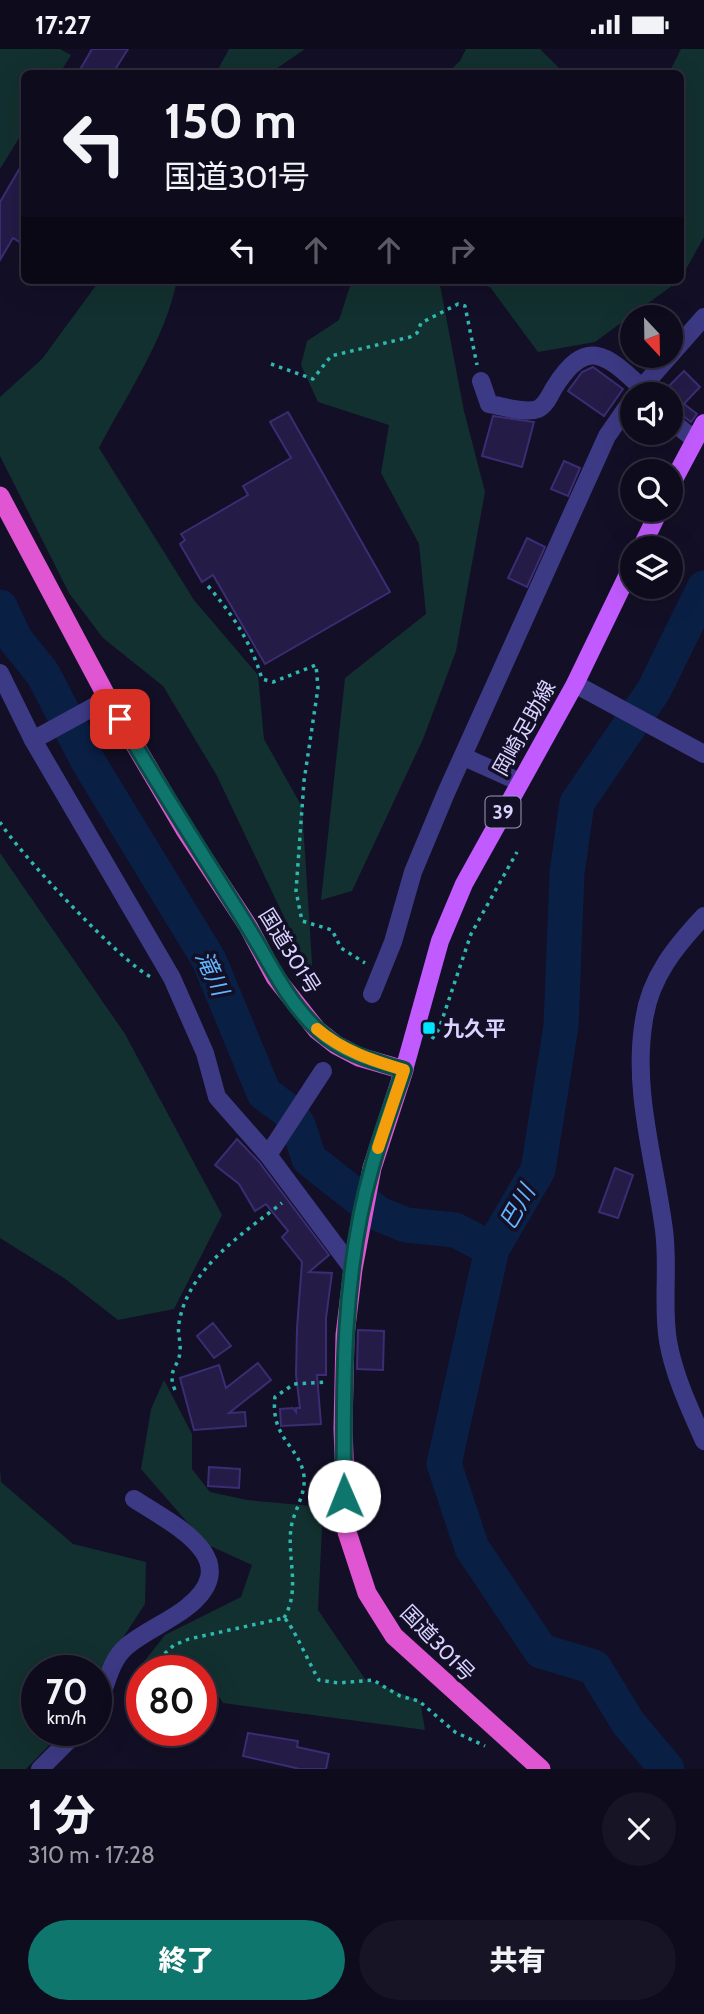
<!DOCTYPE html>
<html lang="ja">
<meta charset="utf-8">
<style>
:root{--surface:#0e0b1c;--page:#171425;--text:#f1f3f6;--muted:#9b9ba3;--line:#2e2b3b;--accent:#0f766e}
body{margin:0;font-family:Cabin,"Noto Sans JP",sans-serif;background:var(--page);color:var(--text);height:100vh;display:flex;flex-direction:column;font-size:26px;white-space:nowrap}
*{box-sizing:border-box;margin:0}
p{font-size:23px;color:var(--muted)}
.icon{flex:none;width:38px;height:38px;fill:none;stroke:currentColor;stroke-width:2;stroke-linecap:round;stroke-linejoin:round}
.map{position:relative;height:1720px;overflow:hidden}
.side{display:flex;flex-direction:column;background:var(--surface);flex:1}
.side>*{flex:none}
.top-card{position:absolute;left:21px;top:21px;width:663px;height:214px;border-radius:10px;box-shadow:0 7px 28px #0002,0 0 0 2px var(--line);background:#0e0b1c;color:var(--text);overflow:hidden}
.needle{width:46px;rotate:158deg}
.controls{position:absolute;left:620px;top:256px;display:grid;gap:14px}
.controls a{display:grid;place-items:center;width:63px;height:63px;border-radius:50%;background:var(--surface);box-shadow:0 7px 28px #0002,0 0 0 2px var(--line);font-size:35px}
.speed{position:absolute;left:21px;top:1606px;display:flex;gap:14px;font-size:35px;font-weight:700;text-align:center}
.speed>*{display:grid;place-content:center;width:91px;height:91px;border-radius:50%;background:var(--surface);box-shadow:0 7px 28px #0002,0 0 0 2px var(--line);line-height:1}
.speed small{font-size:18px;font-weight:400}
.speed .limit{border:10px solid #d22;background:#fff;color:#111}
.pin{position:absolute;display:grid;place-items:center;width:60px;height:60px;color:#fff;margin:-30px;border-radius:14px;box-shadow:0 4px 10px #0006}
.me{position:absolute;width:77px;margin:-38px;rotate:359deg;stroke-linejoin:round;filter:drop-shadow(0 0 5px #0008)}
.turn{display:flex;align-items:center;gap:24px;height:147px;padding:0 28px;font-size:32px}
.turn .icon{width:91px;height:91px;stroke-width:2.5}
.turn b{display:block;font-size:49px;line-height:60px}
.lanes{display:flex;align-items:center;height:66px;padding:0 28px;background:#0003;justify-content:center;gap:35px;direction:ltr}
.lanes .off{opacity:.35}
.round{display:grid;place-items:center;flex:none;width:74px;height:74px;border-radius:37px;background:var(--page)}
.headline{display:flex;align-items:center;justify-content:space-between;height:119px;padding:0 28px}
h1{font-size:42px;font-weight:800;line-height:52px}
.primary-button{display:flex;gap:14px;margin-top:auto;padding:14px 28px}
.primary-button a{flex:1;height:80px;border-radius:42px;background:var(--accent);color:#fff;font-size:28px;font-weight:800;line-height:80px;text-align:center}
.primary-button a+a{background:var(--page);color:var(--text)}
.status{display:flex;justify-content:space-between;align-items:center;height:49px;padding:0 35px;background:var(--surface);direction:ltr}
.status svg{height:19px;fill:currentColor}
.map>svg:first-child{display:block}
</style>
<div class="status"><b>17:27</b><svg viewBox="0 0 49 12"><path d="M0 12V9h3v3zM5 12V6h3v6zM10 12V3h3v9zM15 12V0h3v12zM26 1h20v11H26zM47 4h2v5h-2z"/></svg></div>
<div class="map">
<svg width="704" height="1720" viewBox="0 0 704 1720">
<rect width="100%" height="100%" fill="#130f26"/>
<g fill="#12302f">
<polygon points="0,0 60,0 71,6 60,24 24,24 24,81 0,120"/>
<polygon points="229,0 305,0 270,24 216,24"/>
<polygon points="466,0 540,0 564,24 447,24 460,12"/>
<polygon points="681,0 704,0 704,188 681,229 681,24 669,24"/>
<path d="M100 231H177C165 291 127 345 99 399L194 551 258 626 264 690 302 758 313 929 217 727 163 637 103 589 69 544 0 407V348L42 310Z"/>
<polygon points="352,231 439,231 464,362 485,443 456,602 423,690 352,842 321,851 345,629 426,565 419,495 381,424 389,376 318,353 301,316 307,292 339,271"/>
<polygon points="458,231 680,231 595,293 538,303 490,238"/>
<polygon points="0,804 125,985 222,1166 174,1260 118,1271 64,1229 0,1189"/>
<polygon points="164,1331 192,1385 192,1420 210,1443 247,1451 323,1458 318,1561 365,1630 420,1652 425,1681 223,1654 198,1614 175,1622 135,1624 165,1586 241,1548 252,1516 206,1495 141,1420 151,1360"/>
<polygon points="0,1418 1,1433 73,1495 146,1513 145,1555 96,1630 96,1622 37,1622 37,1682 63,1682 26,1720 0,1720"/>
</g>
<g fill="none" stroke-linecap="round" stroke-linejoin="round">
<g stroke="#0a1f44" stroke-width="35">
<polyline points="0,558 15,590 43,625 89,714 209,911 264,1044 288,1062 298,1076 309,1110 379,1165 406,1176 455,1181 492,1200"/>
<polyline points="667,1720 629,1675 594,1618 541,1602 472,1499 444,1415 492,1200 538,1121 561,977 567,824 577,754 654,641 704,539"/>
</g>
</g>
<g fill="#241b47" stroke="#3b2d73" stroke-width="2">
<polygon points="92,0 128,0 113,24 78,24"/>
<polygon points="24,112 24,196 13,189 0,211 0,153"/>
<polygon points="593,318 623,340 604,367 568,342 582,323"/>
<polygon points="684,322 700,338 678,361 670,353 670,336"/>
<polygon points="684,355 697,365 691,373 678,363"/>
<polygon points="288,363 390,543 265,615 213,526 202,533 180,495 185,491 181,485 248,446 243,437 291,409 270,373"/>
<polygon points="493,367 534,373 522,418 482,407"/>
<polygon points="564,412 580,419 568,447 551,440"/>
<polygon points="527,489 545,498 527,538 508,529"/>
<polygon points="237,1090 259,1113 329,1206 309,1223 332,1224 326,1269 326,1326 317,1326 321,1375 281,1377 280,1360 293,1359 296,1363 296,1359 300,1359 296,1326 297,1279 302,1213 282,1188 288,1182 266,1155 255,1162 239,1135 215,1116"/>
<polygon points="615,1119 633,1126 618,1169 599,1163"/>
<polygon points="213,1274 231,1297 214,1309 197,1287"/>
<polygon points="358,1281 384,1282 383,1321 357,1320"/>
<polygon points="258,1314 271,1331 229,1364 245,1363 246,1377 194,1381 180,1329 219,1316 226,1339"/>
<polygon points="209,1418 240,1420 239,1439 208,1437"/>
<polygon points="248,1684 298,1692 297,1698 329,1705 326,1720 300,1720 243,1707"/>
</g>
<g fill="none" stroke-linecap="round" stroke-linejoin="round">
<g stroke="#2fb8b0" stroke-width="3.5" stroke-dasharray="3.5 5" stroke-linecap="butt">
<polyline points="271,315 313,330 331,307 410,288 417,284 421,274 458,255 465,257 477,316"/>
<path d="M208 537C233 566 251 593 262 630L273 633 316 616 318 639 304 732 296 842 302 872 332 881 341 899 365 914"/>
<path d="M0 773C16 801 124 916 151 928"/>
<polyline points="432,990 439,980 471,885 517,803"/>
<path d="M175 1341C166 1320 180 1318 180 1301 181 1292 177 1284 179 1274 188 1220 242 1185 282 1154"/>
<path d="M284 1569C302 1539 285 1505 292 1474 296 1458 306 1444 304 1427 300 1397 270 1390 275 1348L294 1335 327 1333"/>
<path d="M146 1622 174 1596 189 1590 284 1569C292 1574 311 1619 319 1631L338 1634 373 1631 400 1647 419 1652 455 1683 485 1697"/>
<polyline points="133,1668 128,1639 142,1626"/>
</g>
<g stroke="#3d3a85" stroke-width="18">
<path d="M481 332 489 355C502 357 526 365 538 360 546 356 550 346 554 339 586 288 605 304 642 339"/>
<polyline points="636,345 704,268"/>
<polyline points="670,371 694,390"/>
<polyline points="0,624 33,691 172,929 205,1004 217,1048 268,1106 353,1220"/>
<polyline points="33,691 108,650"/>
<polyline points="464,708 520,733"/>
<path d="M704 867C676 897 650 928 644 971 632 1041 655 1112 664 1181 669 1218 662 1256 668 1292 674 1327 690 1360 704 1392"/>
<polyline points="372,945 393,893 413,823 446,744 607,387 632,351"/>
<polyline points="268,1106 323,1022"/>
<path d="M96 1659C107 1639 108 1613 127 1597 145 1582 168 1573 186 1559 248 1511 174 1476 134 1450"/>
<polyline points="40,1720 78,1682"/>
</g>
<polyline stroke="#3d3a85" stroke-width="18" points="575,635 704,705"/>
<g stroke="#c25bff" stroke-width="18">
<polyline points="670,438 704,374"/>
<polyline points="641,499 660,460"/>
<polyline points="404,1021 440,892 464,835 575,635 632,517"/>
</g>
<polyline stroke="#e055d1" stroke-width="19" points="0,447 108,650 185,781 248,877 275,928 317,981 336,996 359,1008 404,1021 372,1119 353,1220 345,1286 343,1380 347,1483 367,1544 394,1587 541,1720"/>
</g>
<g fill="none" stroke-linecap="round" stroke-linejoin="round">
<g stroke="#0a4d48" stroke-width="18">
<path id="route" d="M120 670C160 740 204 807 246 875 269 912 286 951 318 981 342 1004 373 1012 404 1021 393 1053 381 1085 372 1118 342 1224 343 1337 344 1447"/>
</g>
<use href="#route" stroke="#0f766e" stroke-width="12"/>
<path stroke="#f59e0b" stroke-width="12" d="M317 980C343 1002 371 1011 404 1021L378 1099"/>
</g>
<rect fill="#00e5ff" stroke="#130f26" stroke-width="2.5" x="422" y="972" width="14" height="14" rx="3.5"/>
<g text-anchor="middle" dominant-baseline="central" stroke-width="7" stroke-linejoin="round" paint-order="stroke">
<rect fill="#130f26" stroke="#9e99be" stroke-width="2" x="485.5" y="747.5" width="35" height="31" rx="5"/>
<g font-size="19" font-weight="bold" fill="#d9d4ff">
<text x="503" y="763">39</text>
</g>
<g font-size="21" fill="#d9d4ff" stroke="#130f26">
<text transform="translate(524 679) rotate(-61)">岡崎足助線</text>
<text transform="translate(290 902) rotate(58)">国道301号</text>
<text transform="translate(438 1594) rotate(46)">国道301号</text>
</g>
<g font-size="21" font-weight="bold" fill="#d9d4ff" stroke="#130f26" text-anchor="start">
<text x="443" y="979">九久平</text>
</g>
<g font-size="23" font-style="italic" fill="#62b6ff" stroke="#130f26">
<text transform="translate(212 924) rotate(65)">滝川</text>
<text transform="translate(517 1158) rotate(-60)">巴川</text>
</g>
</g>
</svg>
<div class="controls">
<a><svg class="needle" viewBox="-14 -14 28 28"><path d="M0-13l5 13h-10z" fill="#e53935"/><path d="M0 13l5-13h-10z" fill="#9b9ba3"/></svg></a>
<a><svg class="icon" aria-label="sound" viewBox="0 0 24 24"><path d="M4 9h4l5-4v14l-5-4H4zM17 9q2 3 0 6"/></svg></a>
<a><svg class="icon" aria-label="search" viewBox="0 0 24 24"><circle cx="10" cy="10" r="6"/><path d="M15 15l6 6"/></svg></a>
<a><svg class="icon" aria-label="layers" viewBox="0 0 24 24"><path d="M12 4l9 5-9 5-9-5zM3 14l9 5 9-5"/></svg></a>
</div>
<div class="speed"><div>70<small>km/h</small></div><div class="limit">80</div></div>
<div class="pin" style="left:120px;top:670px;background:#d93025"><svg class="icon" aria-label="arrive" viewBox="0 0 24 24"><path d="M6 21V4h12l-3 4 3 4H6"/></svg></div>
<svg class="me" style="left:344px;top:1447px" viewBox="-20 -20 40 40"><circle r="19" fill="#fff"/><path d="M0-13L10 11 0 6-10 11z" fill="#0f766e"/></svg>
<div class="top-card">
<div class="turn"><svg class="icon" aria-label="left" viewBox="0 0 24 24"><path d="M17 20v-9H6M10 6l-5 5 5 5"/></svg><div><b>150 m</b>国道301号</div></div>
<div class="lanes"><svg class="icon" aria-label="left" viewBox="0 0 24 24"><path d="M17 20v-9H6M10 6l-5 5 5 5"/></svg><svg class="icon off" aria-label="ahead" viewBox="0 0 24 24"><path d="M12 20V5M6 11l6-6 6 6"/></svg><svg class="icon off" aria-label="ahead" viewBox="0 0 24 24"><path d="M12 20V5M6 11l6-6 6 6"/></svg><svg class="icon off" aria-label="right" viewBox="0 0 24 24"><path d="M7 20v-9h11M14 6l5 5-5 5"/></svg></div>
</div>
</div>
<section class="side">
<div class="headline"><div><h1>1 分</h1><p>310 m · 17:28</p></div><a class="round"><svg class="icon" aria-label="close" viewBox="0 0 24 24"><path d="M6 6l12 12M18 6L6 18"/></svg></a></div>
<div class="primary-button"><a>終了</a><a>共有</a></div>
</section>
